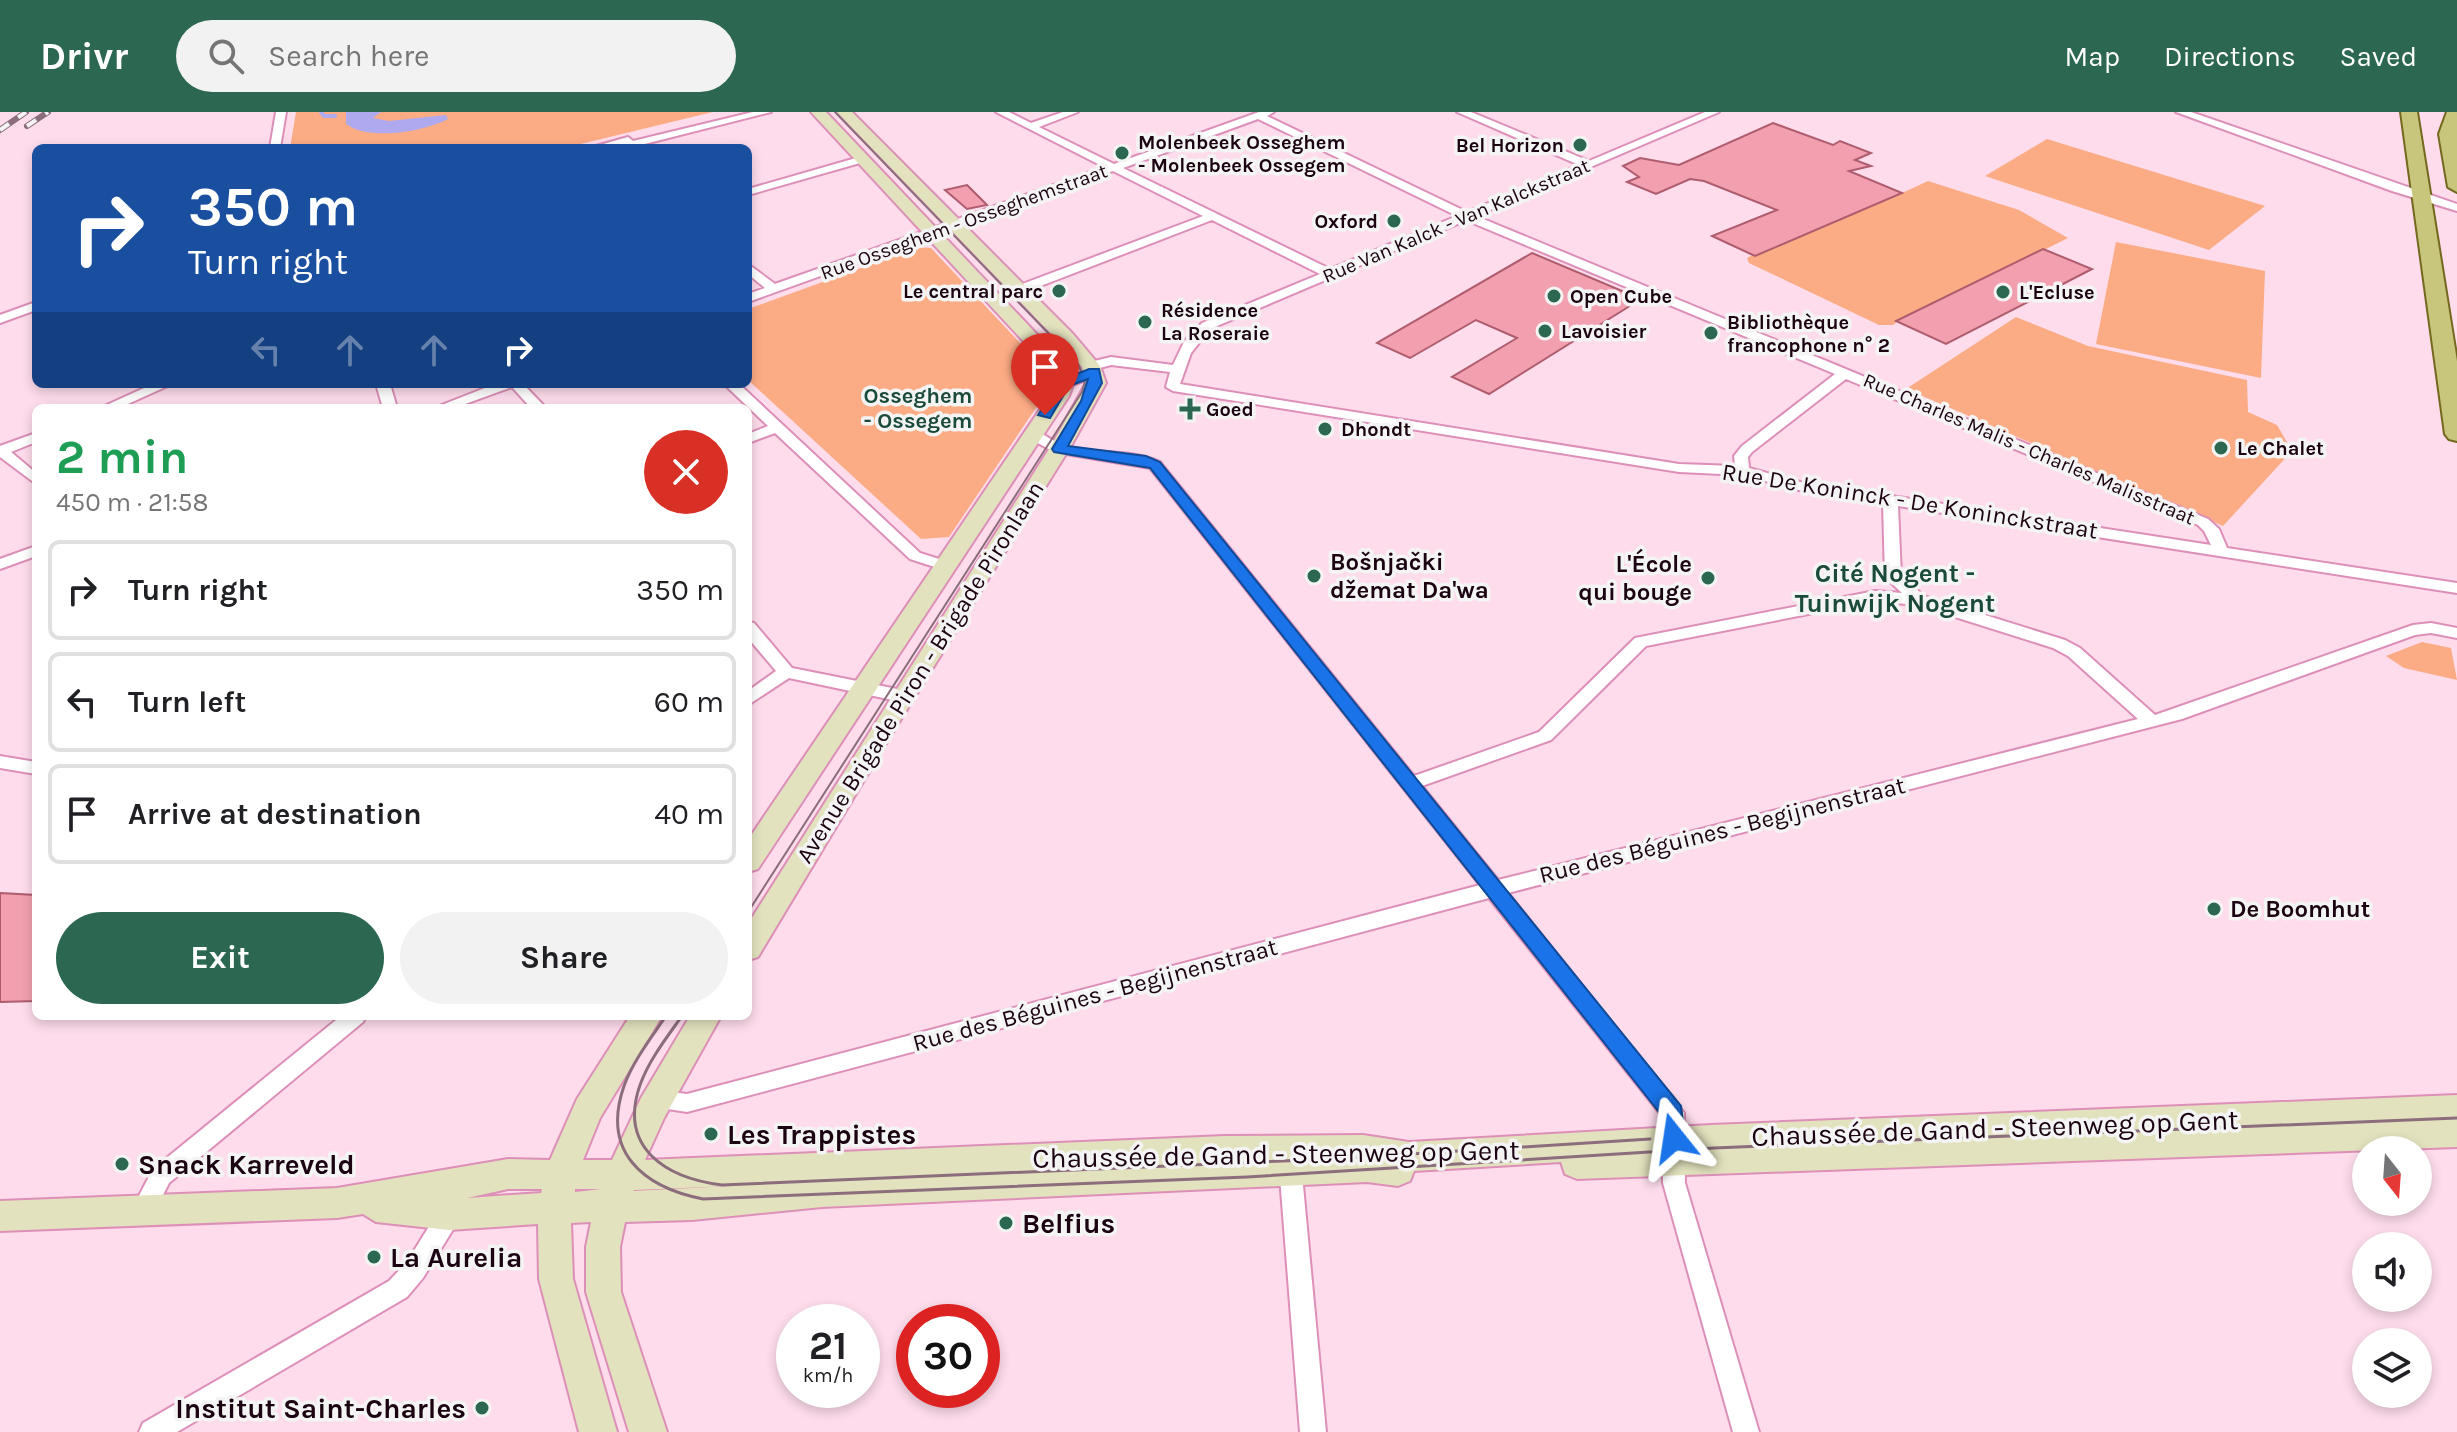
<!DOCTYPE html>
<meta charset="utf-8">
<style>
:root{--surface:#fff;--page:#f2f2f2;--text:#202124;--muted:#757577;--line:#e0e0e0;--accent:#2b6751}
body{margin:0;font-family:Karla,sans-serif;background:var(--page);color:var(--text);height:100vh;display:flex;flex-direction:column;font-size:30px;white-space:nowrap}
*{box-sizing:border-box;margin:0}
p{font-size:26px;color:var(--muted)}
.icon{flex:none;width:44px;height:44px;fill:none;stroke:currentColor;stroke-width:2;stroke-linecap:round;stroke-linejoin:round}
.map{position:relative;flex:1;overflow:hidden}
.side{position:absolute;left:32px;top:292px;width:720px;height:616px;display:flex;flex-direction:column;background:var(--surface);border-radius:12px;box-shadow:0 4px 12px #0003}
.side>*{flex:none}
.hud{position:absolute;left:32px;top:32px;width:720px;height:244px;border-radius:12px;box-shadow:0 4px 12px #0003;background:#1a4fa0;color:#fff;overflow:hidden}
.needle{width:52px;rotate:163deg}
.tools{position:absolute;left:2352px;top:1024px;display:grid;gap:16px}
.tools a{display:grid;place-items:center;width:80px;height:80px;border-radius:50%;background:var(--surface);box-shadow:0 4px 12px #0003;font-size:40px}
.speed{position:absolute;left:776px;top:1192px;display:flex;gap:16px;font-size:40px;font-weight:700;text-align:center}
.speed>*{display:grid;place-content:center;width:104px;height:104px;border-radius:50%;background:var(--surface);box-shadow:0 4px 12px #0003;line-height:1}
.speed small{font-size:20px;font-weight:400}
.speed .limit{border:12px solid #d22;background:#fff;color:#111}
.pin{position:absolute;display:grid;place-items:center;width:68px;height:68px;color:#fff;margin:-82px -34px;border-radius:50% 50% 50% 0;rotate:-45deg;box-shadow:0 0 8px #0007}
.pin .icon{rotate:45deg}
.me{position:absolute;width:88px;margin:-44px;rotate:345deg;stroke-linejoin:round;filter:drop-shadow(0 0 6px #0008)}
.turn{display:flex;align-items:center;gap:28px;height:168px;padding:0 24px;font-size:36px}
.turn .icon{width:104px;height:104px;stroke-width:2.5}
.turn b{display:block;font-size:56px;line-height:68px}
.lanes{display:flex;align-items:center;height:76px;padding:0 24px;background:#0003;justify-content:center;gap:40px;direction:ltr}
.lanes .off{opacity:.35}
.round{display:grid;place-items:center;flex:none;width:84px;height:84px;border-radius:42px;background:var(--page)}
.summary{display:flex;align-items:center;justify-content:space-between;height:136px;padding:0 24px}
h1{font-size:48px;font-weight:700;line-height:60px;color:#1e9e55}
.cta{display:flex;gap:16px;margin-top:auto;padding:16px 24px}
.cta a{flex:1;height:92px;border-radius:48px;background:var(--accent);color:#fff;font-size:32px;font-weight:700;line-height:92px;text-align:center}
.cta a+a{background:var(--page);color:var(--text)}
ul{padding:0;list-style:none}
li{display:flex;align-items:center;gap:24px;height:100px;margin:0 16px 12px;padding:0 8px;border:4px solid var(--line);border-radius:12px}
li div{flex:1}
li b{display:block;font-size:30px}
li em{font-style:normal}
header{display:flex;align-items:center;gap:48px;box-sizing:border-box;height:112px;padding:0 40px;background:var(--accent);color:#fff}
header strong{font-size:38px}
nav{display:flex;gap:44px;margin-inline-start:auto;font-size:28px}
.search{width:560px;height:72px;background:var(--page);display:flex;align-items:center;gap:20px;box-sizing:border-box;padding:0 28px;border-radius:44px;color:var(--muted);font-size:30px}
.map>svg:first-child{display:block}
</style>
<header>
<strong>Drivr</strong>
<div class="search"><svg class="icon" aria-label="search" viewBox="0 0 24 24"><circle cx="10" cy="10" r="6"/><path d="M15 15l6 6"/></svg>Search here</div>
<nav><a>Map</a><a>Directions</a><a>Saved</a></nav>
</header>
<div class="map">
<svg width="2457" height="1320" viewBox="0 0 2457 1320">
<rect width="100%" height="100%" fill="#fedcec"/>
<g fill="#fcac85">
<polygon points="296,0 713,0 564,36 290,36"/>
<polygon points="2047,27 2265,94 2209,138 1985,64"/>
<polygon points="1859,63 1902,81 1928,69 2019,98 2068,126 2044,138 2092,157 1946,232 1897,210 1893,213 1879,213 1749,151 1747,146 1753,143 1712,124"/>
<polygon points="2116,130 2265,159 2261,266 2096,232"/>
<polygon points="919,135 931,136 1053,266 1052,272 949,425 921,427 748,268 748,197"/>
<polygon points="2016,205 2088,234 2247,268 2248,300 2277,313 2292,339 2223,414 1906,277"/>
<polygon points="2422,530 2451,536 2457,568 2404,556 2386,544"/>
</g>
<path fill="#afaaf0" d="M346 0H381L373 6 389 9 446 3 448 7C423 20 369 29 346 12Z"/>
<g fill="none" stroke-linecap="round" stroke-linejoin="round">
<polyline stroke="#afaaf0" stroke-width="4" points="321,0 324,4 335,4"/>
</g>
<g fill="#f2a0b0" stroke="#ae5c6e" stroke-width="2">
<polygon points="1773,11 1833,33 1840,29 1871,41 1855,48 1871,54 1849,59 1902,81 1755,144 1712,124 1777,98 1704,69 1690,67 1656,82 1627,70 1639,65 1623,54 1640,46 1679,53"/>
<polygon points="967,73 987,93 967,97 945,78"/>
<polygon points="2043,137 2092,157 1946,232 1896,209"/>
<polygon points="1532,141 1641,187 1489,282 1452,265 1517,226 1476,208 1410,246 1377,231"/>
<polygon points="0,781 36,783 36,889 0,890"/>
</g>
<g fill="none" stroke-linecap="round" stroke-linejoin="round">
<g stroke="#dd8fb8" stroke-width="4">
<g id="street">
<polygon points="276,0 286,0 280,36 270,36"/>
<polygon points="753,0 771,0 629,36 589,36 628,25 633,29"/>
<path d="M996 0H1009L1031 11 1063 0H1078L1039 15 1114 52 1259 0H1274L1267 4 1467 100 1579 53 1457 0H1471L1589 49 1705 0H1719L1476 104 2208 407 2219 417 2227 436 2457 471V481L1898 394 1901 464 1924 484 2065 528 2080 536 2155 603 2413 513 2431 511 2457 516V526L2431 521 2415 523 2182 607 1508 781 1684 1001 1685 1071 1759 1320H1733L1663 1071 1662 1004 1489 786 687 1000 648 994 645 987 648 980 656 978 687 982 1480 773 1150 356 1054 340 1027 325V319C1040 317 1049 328 1061 332 1092 344 1129 336 1160 350L1414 664 1539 620 1635 526 1875 479 1902 481 1885 465 1883 391 1799 378 1742 363 1679 360 1173 279 1166 275 1170 260 1111 253 1096 257 1101 260 1099 263 1068 275H1058V269L1089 257 1084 254 1086 251 1111 245 1173 253 1184 230 1202 211 1320 162 1212 108 1025 180H1017V174L1203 104 1113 59 748 190V182L765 176 748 162V152L775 172 1104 55ZM1258 7 1457 104 1330 157 1123 56ZM1467 108 1475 112 1835 262 1742 334 1734 344 1735 354 1679 352 1180 272 1191 241 1210 217ZM1846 267 2198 413 2204 419 2211 433 1800 370 1749 356 1748 345 1752 340ZM1875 489 1917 493 2053 536 2068 544 2138 607 1498 768 1422 674 1551 628 1646 534Z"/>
<polygon points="2176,0 2191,0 2457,92 2457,99 2392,79"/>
<polygon points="863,44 867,45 867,49 748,83 748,77"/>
<polygon points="36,190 36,198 0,211 0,203"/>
<polygon points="153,272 172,272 119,296 100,296"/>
<polygon points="376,272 390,272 397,296 383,296"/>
<polygon points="495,272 523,272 546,296 531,296 512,275 454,296 434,296"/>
<polygon points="724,272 739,272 920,441 949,450 952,453 949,456 944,458 910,447 775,321 748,331 748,322 768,314"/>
<polygon points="36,321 36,330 11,340 36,361 36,372 0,345 0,334"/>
<polygon points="36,434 36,444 0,457 0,447"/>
<polygon points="748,510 754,511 792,556 902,578 911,584 902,590 789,566 748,593 748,579 776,559 748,526"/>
<polygon points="0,644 36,650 36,662 0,656"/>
<polygon points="341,904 366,904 363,910 169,1071 151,1107 143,1110 135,1107 131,1099 153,1057"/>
<polygon points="1290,1042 1298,1045 1301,1052 1326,1320 1300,1320 1279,1052 1282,1045"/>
<polygon points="449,1092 457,1095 461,1103 457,1111 423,1166 407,1185 177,1320 139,1320 143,1311 389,1169 407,1150 441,1095"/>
</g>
</g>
<g stroke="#dd8fb8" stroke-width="4">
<g id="secondary">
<polygon points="811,0 826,0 1067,254 1073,272 1069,284 758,757 748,760 748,728 1049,284 1053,272 1051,259"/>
<polygon points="837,0 852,0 1073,222 1100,254 1106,271 1071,334 893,620 758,845 748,848 748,812 1051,334 1086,271 1082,255 1059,230"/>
<path d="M630 904H662L600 1006 583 1048H612L641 986 690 904H721L664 1006 645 1048 1225 1024 1363 1023 1409 1030 1711 1013 2457 983V1035L1577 1067 1565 1062 1561 1050 1414 1059 1410 1069 1398 1074 1367 1070 822 1095 692 1108 625 1110 620 1135 621 1180 667 1320H629L586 1180V1135L591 1110 571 1111 573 1167 617 1320H579L539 1167 538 1112 449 1118 376 1110 363 1102 337 1106 0 1119V1089L337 1076 508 1047 550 1048 577 987ZM732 1074 633 1079 634 1078ZM508 1077H542L541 1081 467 1086ZM575 1077H601L575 1080Z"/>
</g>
</g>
<g stroke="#74681f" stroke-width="4">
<g id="primary">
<polygon points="2401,0 2417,0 2457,249 2457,329 2449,327 2445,322"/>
<polygon points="2447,0 2457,0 2457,80 2448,75 2439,22"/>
</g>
</g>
<use href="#street" fill="#fff" fill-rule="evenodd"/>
<use href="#secondary" fill="#e3e2be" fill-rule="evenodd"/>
<use href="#primary" fill="#c8c57d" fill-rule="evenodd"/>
<polyline stroke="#8b6d7c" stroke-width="2" points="748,800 1082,280 1085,269 1078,252 835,0"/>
<g stroke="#8b6d7c" stroke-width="3">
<path d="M666 904C651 926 633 949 624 974 601 1040 643 1075 703 1087L1247 1065 1714 1036 2457 1006"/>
<path d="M682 904C667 925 649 948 640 973 618 1036 666 1066 722 1073L1331 1047 1650 1027"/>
</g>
<g stroke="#8b6d7c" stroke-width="6">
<g id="rail">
<polyline points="27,14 48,0"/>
<polyline points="0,18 26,0"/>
</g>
</g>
<use href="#rail" stroke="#f4f4f4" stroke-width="4" stroke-dasharray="11" stroke-linecap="butt"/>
</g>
<polygon fill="#1a73e8" stroke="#114b97" stroke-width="2" points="1089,257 1099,257 1102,271 1068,334 1146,344 1160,350 1681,994 1685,1026 1682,1033 1674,1036 1666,1033 1662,1026 1662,1004 1150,356 1054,340 1052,337 1081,289 1088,267 1069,274 1050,306 1038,303 1059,269"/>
<g fill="#2b6751" stroke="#f4f4f4" stroke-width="3">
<circle cx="1580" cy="33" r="8"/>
<circle cx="1122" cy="41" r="8"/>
<circle cx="1394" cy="109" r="8"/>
<circle cx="1059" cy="179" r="8"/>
<circle cx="2003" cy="180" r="8"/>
<circle cx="1554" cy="184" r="8"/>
<circle cx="1145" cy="210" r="8"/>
<circle cx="1545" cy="219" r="8"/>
<circle cx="1711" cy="221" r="8"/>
<path d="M1186 285h8v8h8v8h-8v8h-8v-8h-8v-8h8z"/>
<circle cx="1325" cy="317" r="8"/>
<circle cx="2221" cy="336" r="8"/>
<circle cx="1314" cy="464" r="8"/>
<circle cx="1708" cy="466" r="8"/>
<circle cx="2214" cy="797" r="8"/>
<circle cx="711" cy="1022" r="8"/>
<circle cx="122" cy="1052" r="8"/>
<circle cx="1006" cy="1111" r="8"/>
<circle cx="374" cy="1145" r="8"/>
<circle cx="482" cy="1296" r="8"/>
</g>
<g text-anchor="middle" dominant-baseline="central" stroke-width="7" stroke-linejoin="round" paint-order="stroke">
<g font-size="20" font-weight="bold" fill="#1c0311" stroke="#f4f4f4" text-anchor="start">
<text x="1138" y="30">Molenbeek Osseghem<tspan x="1138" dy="23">- Molenbeek Ossegem</tspan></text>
<text x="1564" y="33" text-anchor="end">Bel Horizon</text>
<text x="1378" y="109" text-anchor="end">Oxford</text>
<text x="1043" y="179" text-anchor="end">Le central parc</text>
<text x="2019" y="180">L'Ecluse</text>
<text x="1570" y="184">Open Cube</text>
<text x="1161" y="198">Résidence<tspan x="1161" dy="23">La Roseraie</tspan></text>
<text x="1727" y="210">Bibliothèque<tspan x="1727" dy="23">francophone n° 2</tspan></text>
<text x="1561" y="219">Lavoisier</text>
<text x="1206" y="297">Goed</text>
<text x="1341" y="317">Dhondt</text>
<text x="2237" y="336">Le Chalet</text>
</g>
<g font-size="20" fill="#1c0311" stroke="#f4f4f4">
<text transform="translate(1456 109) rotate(-23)">Rue Van Kalck - Van Kalckstraat</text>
<text transform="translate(964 110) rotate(-20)">Rue Osseghem - Osseghemstraat</text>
<text transform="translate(2029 337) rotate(23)">Rue Charles Malis - Charles Malisstraat</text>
</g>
<g font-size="22" font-weight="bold" fill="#1a4a39" stroke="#f4f4f4">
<text x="918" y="284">Osseghem<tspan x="918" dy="25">- Ossegem</tspan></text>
</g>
<g font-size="24" fill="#1c0311" stroke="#f4f4f4">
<text transform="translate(1910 389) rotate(9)">Rue De Koninck - De Koninckstraat</text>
<text transform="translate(920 560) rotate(-58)">Avenue Brigade Piron - Brigade Pironlaan</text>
<text transform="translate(1722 718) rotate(-14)">Rue des Béguines - Begijnenstraat</text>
<text transform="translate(1095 883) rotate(-15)">Rue des Béguines - Begijnenstraat</text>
</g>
<g font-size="24" font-weight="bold" fill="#1c0311" stroke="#f4f4f4" text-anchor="start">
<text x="1330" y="450">Bošnjački<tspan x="1330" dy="28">džemat Da'wa</tspan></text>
<text x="1692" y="452" text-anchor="end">L'École<tspan x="1692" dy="28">qui bouge</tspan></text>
<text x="2230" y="797">De Boomhut</text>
</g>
<g font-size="26" font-weight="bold" fill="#1a4a39" stroke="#f4f4f4">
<text x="1895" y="461">Cité Nogent -<tspan x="1895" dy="30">Tuinwijk Nogent</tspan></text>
</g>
<g font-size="28" fill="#1c0311" stroke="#f4f4f4">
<text transform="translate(1995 1016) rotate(-2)">Chaussée de Gand - Steenweg op Gent</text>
<text transform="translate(1276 1042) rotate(-1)">Chaussée de Gand - Steenweg op Gent</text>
</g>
<g font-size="28" font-weight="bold" fill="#1c0311" stroke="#f4f4f4" text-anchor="start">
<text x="727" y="1022">Les Trappistes</text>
<text x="138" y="1052">Snack Karreveld</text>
<text x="1022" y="1111">Belfius</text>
<text x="390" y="1145">La Aurelia</text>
<text x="466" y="1296" text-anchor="end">Institut Saint-Charles</text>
</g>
</g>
</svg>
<div class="tools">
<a><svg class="needle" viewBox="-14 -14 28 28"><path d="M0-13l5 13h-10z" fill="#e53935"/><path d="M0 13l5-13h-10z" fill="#757577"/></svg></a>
<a><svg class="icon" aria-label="sound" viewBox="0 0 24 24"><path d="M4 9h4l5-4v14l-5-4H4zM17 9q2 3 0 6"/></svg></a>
<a><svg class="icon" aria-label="layers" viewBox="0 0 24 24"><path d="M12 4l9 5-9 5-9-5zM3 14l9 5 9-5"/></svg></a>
</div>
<div class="speed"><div>21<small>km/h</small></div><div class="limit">30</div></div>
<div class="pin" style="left:1045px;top:303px;background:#d93025"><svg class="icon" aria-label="arrive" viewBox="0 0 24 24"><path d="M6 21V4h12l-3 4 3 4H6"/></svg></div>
<svg class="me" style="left:1674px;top:1026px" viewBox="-20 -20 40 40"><path d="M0-17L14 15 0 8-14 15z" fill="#1a73e8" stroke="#fff" stroke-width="4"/></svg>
<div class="hud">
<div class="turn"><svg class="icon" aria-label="right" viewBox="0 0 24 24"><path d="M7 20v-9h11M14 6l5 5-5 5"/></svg><div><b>350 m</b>Turn right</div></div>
<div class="lanes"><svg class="icon off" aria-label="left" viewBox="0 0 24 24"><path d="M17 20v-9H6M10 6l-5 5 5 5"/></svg><svg class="icon off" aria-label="ahead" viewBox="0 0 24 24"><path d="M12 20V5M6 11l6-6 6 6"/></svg><svg class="icon off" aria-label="ahead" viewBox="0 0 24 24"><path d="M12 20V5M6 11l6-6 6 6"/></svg><svg class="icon" aria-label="right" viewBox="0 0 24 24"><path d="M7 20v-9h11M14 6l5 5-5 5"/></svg></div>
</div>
<section class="side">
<div class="summary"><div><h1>2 min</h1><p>450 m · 21:58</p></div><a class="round" style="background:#d93025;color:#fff"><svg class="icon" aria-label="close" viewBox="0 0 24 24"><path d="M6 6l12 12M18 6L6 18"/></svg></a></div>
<ul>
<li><svg class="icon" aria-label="right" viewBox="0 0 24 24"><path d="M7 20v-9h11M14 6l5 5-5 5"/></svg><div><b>Turn right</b></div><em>350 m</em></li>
<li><svg class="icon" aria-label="left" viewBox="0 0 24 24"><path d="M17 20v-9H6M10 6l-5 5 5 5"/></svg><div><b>Turn left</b></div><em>60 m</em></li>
<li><svg class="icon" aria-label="arrive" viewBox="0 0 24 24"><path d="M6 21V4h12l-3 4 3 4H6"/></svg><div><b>Arrive at destination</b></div><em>40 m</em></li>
</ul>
<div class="cta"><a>Exit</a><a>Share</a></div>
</section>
</div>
